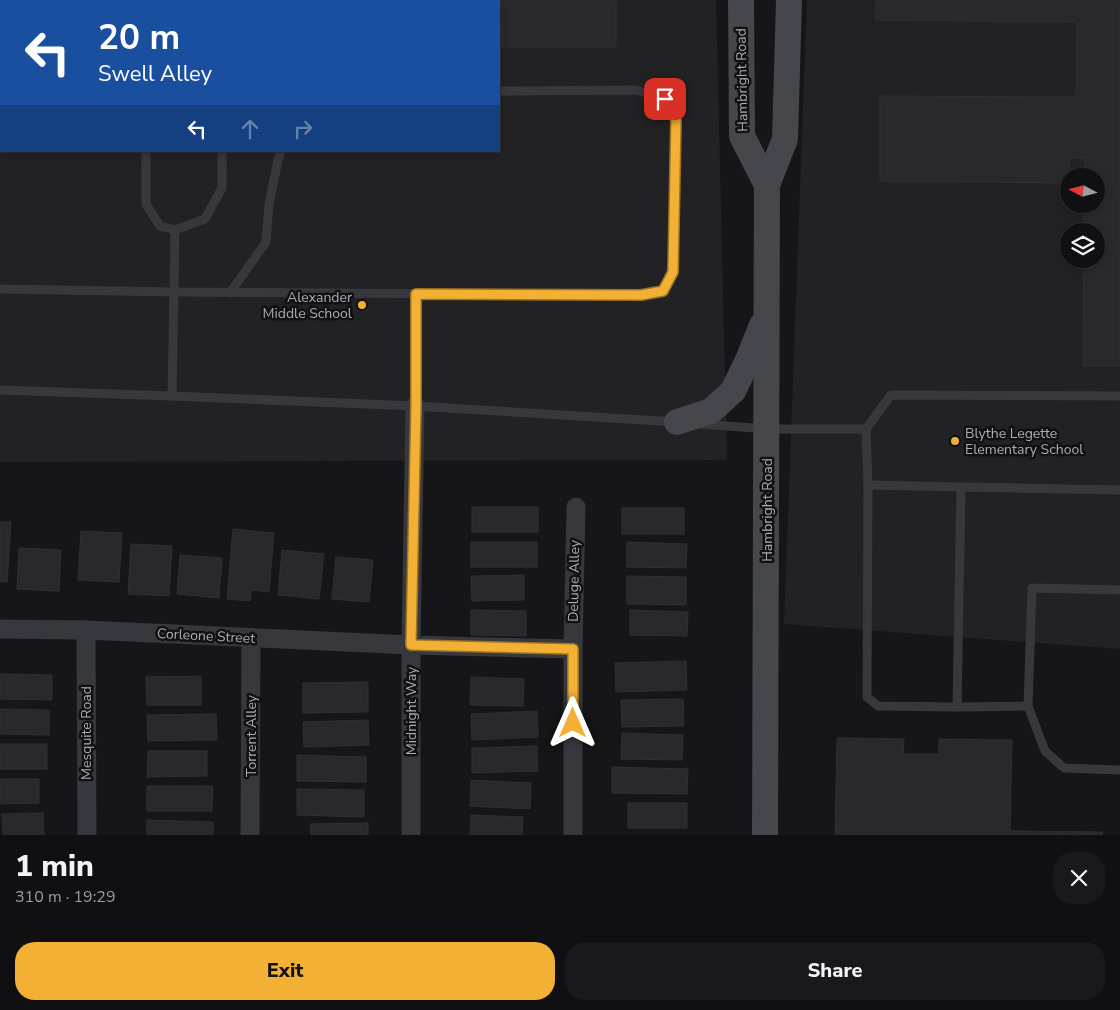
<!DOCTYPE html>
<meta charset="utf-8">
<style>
:root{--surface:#101012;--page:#19191b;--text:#f1f3f6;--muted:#9c9d9f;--line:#303032;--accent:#f2b134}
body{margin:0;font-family:"Nunito Sans",sans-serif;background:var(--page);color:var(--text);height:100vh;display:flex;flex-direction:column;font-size:19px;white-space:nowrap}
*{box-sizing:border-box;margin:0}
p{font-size:16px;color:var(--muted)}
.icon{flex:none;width:28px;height:28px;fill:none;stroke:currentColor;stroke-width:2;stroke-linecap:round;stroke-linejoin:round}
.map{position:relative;height:835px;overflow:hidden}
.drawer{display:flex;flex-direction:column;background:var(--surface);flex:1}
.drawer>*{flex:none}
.banner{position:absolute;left:0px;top:0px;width:500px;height:152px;box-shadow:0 2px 8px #0003,0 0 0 1px var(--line);background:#1a4fa0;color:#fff;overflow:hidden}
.needle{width:32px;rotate:277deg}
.tools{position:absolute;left:1060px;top:168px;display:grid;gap:10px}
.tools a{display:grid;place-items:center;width:45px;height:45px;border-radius:50%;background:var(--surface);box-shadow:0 2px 8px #0003,0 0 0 1px var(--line);font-size:25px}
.pin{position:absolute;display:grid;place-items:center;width:42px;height:42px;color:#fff;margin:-21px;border-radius:10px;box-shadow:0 2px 8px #0006}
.me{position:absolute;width:55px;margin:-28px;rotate:0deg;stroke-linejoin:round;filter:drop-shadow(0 0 4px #0008)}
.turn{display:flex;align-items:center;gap:18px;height:105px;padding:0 15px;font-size:22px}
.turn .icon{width:65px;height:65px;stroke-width:2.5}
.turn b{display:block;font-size:35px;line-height:42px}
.lanes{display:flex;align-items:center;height:48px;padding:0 15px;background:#0003;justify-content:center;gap:25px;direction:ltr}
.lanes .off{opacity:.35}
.round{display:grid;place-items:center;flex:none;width:52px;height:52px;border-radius:20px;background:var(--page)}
.head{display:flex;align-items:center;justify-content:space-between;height:85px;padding:0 15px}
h1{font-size:30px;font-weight:800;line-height:38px}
.button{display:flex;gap:10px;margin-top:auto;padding:10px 15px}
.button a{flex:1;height:58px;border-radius:20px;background:var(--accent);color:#111;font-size:20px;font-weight:800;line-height:58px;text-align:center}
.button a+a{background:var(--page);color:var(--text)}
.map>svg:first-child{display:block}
</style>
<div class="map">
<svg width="1120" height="835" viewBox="0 0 1120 835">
<rect width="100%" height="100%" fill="#161618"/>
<g fill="#222225" fill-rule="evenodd">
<path d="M0 0H716L727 460 0 462ZM1 1H499V151H1Z"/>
<path d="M807 0H1120V649L784 624ZM1069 176H1096V204H1069ZM1069 231H1096V259H1069Z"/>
</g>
<g fill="#29292c" stroke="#303034">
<polygon points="309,0 616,0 616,47 502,47 502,30 499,30 499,1 309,1"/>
<polygon points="876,0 1120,0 1120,366 1083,366 1084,259 1096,259 1096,231 1084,231 1084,204 1096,204 1096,176 1085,176 1085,158 1069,158 1069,183 880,181 880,96 1076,97 1077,22 876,20"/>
<rect x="472" y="507" width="66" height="25"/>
<rect x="622" y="508" width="62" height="26"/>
<polygon points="0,522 11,522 7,582 0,581"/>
<polygon points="233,529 274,533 269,592 251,590 250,601 227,599"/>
<polygon points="81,531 122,533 119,582 78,580"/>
<rect x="471" y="542" width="66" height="25"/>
<polygon points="627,542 687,544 686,568 627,567"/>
<polygon points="131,544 172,546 169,596 128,594"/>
<polygon points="19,548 61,550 59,591 17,589"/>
<polygon points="282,550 324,554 319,599 278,595"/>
<polygon points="180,555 222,558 219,598 177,594"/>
<polygon points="336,557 373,560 369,602 332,599"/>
<polygon points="524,575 524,600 472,601 471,576"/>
<polygon points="627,576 686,577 686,605 627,604"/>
<polygon points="471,610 526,611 526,636 471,635"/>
<polygon points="630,610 688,612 687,636 630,635"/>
<polygon points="686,661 687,690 616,692 615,663"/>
<polygon points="0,674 52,675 52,700 0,699"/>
<polygon points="201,676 201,705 147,705 146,677"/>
<polygon points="471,677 524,679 523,706 470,705"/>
<polygon points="368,682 368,712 303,713 303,683"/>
<polygon points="683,699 684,726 622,727 621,700"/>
<polygon points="0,709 49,710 49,735 0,734"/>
<polygon points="537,711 538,737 472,740 471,714"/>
<polygon points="216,714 217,740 148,741 147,715"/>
<polygon points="368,720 369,745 304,747 303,722"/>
<polygon points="622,733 683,735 682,760 621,759"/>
<polygon points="837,738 904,739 903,754 939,754 939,739 1012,740 1010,831 1103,832 1102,835 835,835"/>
<rect x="0" y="744" width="47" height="25"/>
<polygon points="537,746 538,771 472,773 472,748"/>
<polygon points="148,751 207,751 207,776 147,777"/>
<polygon points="297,755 366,757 366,782 297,781"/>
<polygon points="612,767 688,769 687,794 612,793"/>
<polygon points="0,779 39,779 39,803 0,804"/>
<polygon points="471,780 531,783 530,809 470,806"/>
<polygon points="147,786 213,786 212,811 147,811"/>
<polygon points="297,789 364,790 364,817 297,815"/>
<rect x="628" y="803" width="59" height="25"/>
<polygon points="43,813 44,835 3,835 2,814"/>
<polygon points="471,815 523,817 522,835 470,835"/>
<polygon points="147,820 213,822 213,835 147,835"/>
<polygon points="368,823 368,835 311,835 310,824"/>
</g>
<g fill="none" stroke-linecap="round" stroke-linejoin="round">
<g stroke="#37383d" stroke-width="9">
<polyline points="146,1 146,0"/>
<polyline points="223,1 223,0"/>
<polyline points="146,151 146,204 160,226 175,230 205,219 222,188 222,151"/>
<polyline points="0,289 174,292 641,295 663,291 673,272 676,120 665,99 636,90 499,91"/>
<polyline points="230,293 266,242 269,204 278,160 281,151"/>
<polyline points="0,390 172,396 415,406 676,422"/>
<polyline points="172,396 175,230"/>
<polyline points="1120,396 891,395 866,429 868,485 867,697 878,706 957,707 961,487 1120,490"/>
<polyline points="415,406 416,294"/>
<polyline points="701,424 767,429 866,429"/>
<polyline points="868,485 961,487"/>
<polyline points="1120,590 1032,588 1028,706 1045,751 1064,768 1120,770"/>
<polyline points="957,707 1028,706"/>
</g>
<g stroke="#37383d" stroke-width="19">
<polyline points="0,629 86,630 411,645 573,649"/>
<polyline points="86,630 87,835"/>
<polyline points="250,835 251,638"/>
<polyline points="411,835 411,645 415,406"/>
<polyline points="573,835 573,649 576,507"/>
</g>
<g stroke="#45474d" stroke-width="26">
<polyline points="741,0 742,136 767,185"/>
<polyline points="677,422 711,411 733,391 748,360 762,325"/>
<polyline points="765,835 767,185 785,139 789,0"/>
</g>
</g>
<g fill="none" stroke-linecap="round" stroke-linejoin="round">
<g stroke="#9d7322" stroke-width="12">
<polyline id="route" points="573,723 573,649 411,645 416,406 416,294 641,295 663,291 673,272 676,120 665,99"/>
</g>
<use href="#route" stroke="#f2b134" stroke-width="9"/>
</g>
<g fill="#f2b134" stroke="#111113" stroke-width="2">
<circle cx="362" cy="305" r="5"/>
<circle cx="955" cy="441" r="5"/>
</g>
<g text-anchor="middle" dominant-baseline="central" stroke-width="5" stroke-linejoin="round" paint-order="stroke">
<g font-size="14" fill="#a8adb8" stroke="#111113">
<text transform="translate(742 80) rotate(-91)">Hambright Road</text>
<text transform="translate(767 510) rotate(-90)">Hambright Road</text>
<text transform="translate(574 581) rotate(-89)">Deluge Alley</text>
<text transform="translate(206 636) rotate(3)">Corleone Street</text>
<text transform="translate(411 711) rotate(-90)">Midnight Way</text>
<text transform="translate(86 733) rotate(-90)">Mesquite Road</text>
<text transform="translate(251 736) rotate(-90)">Torrent Alley</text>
</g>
<g font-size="14" fill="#a8adb8" stroke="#111113" text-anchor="end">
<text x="352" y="297">Alexander<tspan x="352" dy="16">Middle School</tspan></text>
<text x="965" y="433" text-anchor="start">Blythe Legette<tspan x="965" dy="16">Elementary School</tspan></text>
</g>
</g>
</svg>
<div class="tools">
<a><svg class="needle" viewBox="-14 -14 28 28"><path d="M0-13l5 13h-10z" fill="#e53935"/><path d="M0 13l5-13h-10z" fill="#9c9d9f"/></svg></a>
<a><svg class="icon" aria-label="layers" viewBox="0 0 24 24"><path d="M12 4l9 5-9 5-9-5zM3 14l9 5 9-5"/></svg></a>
</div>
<div class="pin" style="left:665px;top:99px;background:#d93025"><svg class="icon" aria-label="arrive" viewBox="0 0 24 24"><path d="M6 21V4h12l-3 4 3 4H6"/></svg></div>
<svg class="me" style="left:573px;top:723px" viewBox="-20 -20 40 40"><path d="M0-17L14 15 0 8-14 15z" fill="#f2b134" stroke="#fff" stroke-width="4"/></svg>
<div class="banner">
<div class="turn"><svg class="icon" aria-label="left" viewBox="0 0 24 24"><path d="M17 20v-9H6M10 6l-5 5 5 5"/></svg><div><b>20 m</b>Swell Alley</div></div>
<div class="lanes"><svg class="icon" aria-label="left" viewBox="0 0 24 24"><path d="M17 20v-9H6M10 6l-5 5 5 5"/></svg><svg class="icon off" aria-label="ahead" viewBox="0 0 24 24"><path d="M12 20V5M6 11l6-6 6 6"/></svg><svg class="icon off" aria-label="right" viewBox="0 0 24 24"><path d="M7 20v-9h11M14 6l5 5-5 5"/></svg></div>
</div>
</div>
<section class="drawer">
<div class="head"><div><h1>1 min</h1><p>310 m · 19:29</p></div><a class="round"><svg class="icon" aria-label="close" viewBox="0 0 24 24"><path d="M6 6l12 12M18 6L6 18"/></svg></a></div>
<div class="button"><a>Exit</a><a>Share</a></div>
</section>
